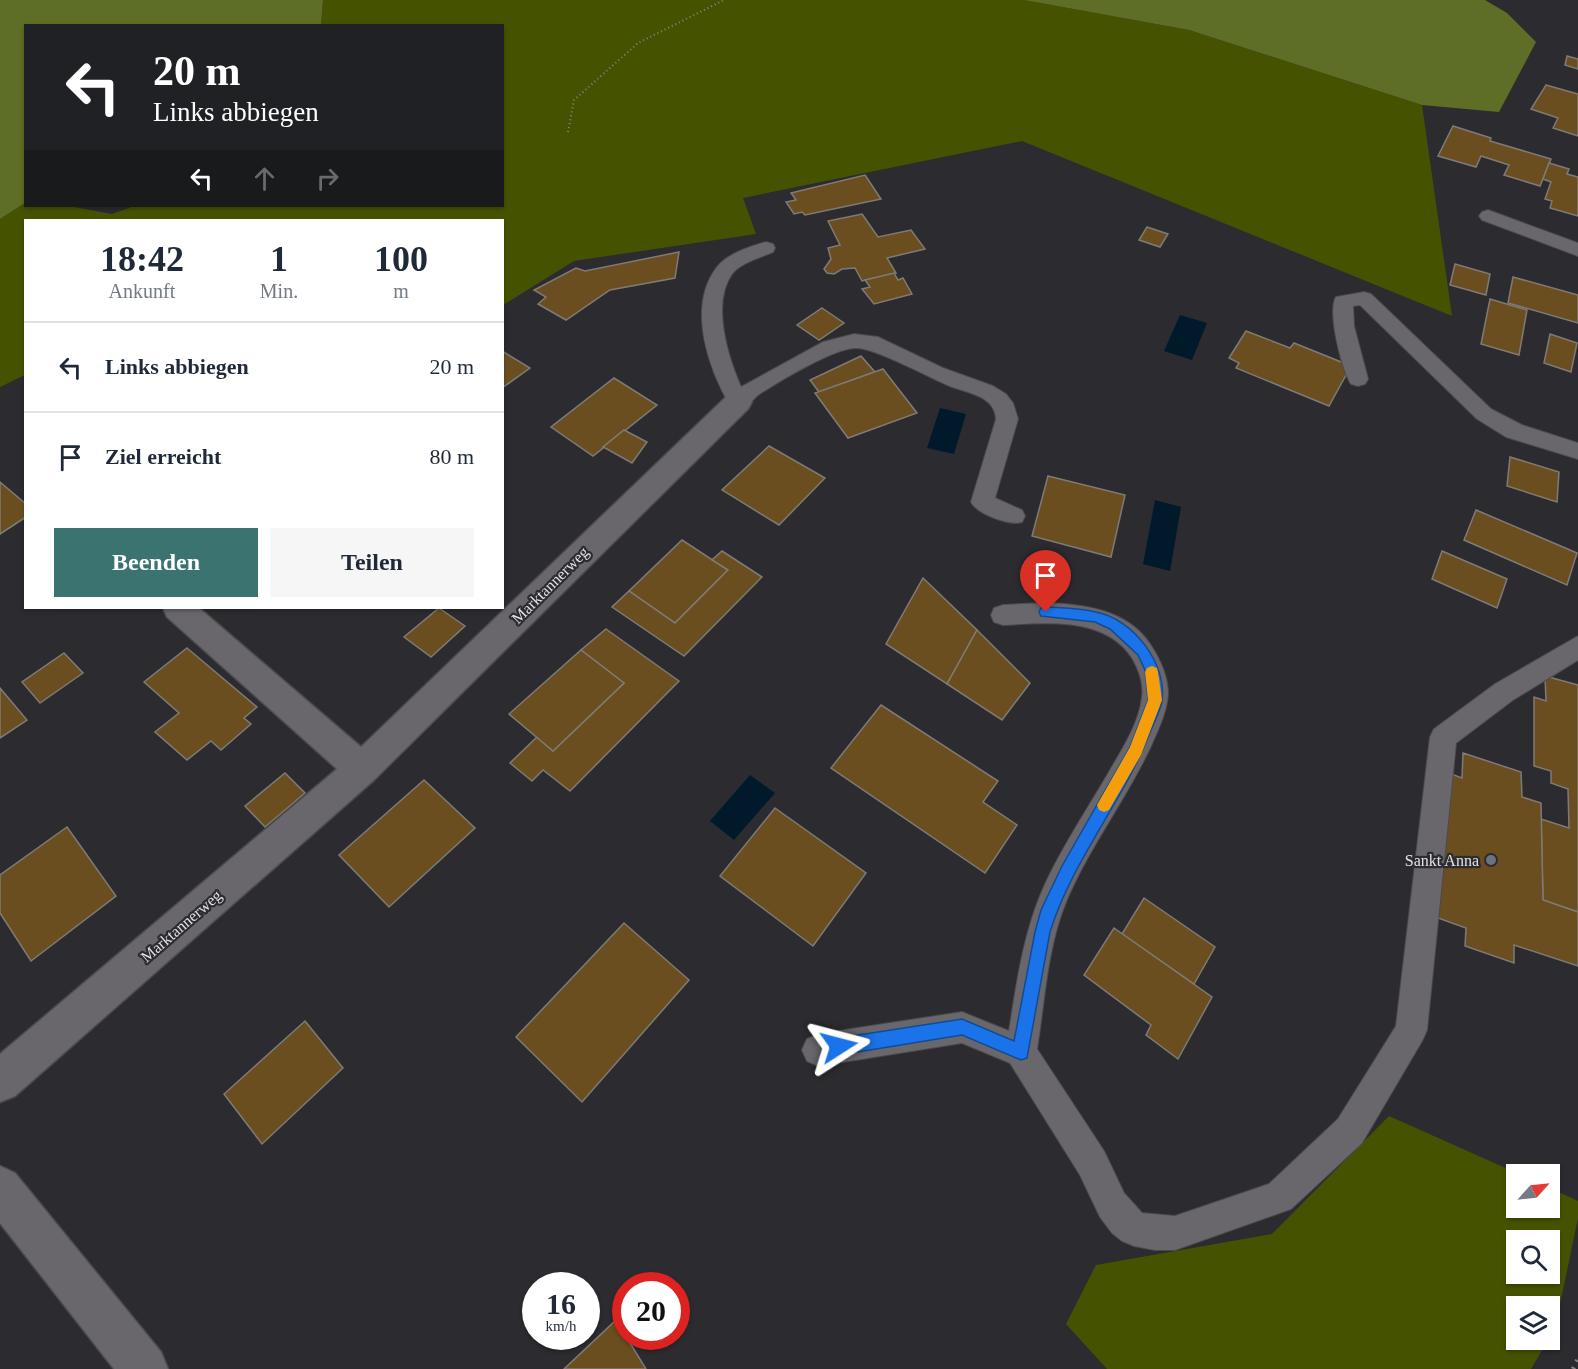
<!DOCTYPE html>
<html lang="de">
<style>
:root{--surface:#fff;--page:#f6f6f7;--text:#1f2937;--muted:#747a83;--line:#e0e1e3;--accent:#3b7371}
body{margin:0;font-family:Georgia,serif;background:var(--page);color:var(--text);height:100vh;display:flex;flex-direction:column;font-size:22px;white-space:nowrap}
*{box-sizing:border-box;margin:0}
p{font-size:20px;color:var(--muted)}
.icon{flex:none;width:33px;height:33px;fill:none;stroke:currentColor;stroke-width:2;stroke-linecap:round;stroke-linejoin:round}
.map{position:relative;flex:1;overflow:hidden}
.side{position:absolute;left:24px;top:219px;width:480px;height:390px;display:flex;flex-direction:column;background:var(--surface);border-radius:0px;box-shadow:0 2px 4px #0004}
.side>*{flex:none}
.hud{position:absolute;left:24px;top:24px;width:480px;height:183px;border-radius:0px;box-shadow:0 2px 4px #0004;background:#202124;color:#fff;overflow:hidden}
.needle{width:39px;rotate:63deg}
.controls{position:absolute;left:1506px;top:1164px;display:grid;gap:12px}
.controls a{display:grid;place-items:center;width:54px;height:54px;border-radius:0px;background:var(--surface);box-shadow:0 2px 4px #0004;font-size:30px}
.speed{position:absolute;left:522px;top:1272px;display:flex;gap:12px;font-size:30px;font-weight:700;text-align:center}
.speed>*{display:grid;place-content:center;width:78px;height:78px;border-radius:50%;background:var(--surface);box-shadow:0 2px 4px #0004;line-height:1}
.speed small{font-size:15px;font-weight:400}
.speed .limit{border:9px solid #d22;background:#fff;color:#111}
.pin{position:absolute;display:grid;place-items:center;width:51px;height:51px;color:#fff;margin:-62px -26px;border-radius:50% 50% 50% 0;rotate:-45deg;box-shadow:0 0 6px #0007}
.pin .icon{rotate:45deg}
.me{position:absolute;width:66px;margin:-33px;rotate:81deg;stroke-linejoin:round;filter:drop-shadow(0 0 4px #0008)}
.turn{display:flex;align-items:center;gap:21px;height:126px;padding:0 30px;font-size:27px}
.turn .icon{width:78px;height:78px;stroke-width:2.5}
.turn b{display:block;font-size:42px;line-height:51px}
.lanes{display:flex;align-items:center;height:57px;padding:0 30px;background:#0003;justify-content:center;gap:30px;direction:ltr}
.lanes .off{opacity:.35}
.eta{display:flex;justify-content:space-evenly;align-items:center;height:102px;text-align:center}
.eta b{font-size:36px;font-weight:600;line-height:42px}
.action{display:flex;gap:12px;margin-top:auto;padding:12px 30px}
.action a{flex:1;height:69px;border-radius:0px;background:var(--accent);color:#fff;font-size:24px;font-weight:600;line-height:69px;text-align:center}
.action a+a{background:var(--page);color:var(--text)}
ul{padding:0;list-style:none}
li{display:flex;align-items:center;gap:18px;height:90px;padding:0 30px;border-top:2px solid var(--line)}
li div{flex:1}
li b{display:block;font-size:22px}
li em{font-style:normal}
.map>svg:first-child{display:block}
</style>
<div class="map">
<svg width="1578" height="1369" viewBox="0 0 1578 1369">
<rect width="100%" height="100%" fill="#2c2b2f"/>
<g fill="#455300" fill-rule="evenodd">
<polygon points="323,0 1024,0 1189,30 1422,105 1452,316 1022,141 743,198 756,234 574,261 503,305 502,220 26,220 25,375 0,387 0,219 25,203 26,206 69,206 112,214 134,206 502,206 502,26 321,25"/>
<path d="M1389 1116 1519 1174H1516V1208H1550V1188L1578 1201V1218L1555 1328 1550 1337V1306H1516V1340H1548L1531 1369H1107L1066 1324 1096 1265 1272 1234ZM1516 1240H1550V1274H1516Z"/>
</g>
<g fill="#5e6e26">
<polygon points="0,0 323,0 321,25 26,26 25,203 0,219"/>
<polygon points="1024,0 1485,0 1507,13 1536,42 1499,112 1422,105 1189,30"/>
</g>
<g fill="#001a2c">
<polygon points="1180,315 1207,323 1192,360 1164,351"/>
<polygon points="940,408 966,414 954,454 927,448"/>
<polygon points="1155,500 1181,507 1170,571 1143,564"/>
<polygon points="750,775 775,793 734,840 710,821"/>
</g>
<g fill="#6b4e20" stroke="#7e7b77" stroke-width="1.5">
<polygon points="1567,56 1578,59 1578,69 1565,65"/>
<polygon points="1546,85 1578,94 1578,136 1553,128 1558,118 1531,109"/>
<polygon points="1453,126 1491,138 1490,141 1551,159 1540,186 1504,175 1509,165 1481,156 1476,167 1438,156"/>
<polygon points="1549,163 1569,169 1567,174 1578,177 1578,216 1550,208 1552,201 1545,199 1551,182 1543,179"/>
<polygon points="865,175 881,199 805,215 802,212 794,214 786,202 796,200 791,193"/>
<polygon points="862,214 878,237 911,230 925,249 887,258 896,273 862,281 855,268 842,269 834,274 827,273 824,269 831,259 828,248 840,245 828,221"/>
<polygon points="1147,227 1168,234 1160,247 1139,240"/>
<polygon points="679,252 675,278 610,290 566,320 538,304 546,297 534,290 576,268 585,271"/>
<polygon points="1455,264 1490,274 1486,295 1450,285"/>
<polygon points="894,273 898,280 903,278 912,294 874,304 862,289 870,287 865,280"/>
<polygon points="1513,277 1578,295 1578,323 1508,303"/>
<polygon points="1490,299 1527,310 1519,355 1481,344"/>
<polygon points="822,308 844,323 819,340 797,325"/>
<polygon points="1246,331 1290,348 1294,343 1351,366 1329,406 1236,368 1239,363 1229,358"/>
<polygon points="1550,334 1577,343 1571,372 1544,363"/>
<polygon points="502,351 530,368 502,388"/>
<polygon points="861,356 875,372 819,392 810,380"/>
<polygon points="883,369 917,413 848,438 815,393"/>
<polygon points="614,378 657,405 593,456 551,427"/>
<polygon points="624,430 647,442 632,463 603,447"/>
<polygon points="769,446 825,478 779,525 722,490"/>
<polygon points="1510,457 1559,472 1557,502 1507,486"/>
<polygon points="1048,476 1125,495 1111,557 1032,536"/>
<polygon points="0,482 26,504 26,517 0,534"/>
<polygon points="1476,510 1577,553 1567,585 1464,540"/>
<polygon points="682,540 728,570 675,623 629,591"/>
<polygon points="722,551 762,577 684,656 612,607 629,591 675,623 728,570 712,560"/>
<polygon points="1442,551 1507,579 1497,608 1432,579"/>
<polygon points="923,578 977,630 947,684 886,644"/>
<polygon points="439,608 465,626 431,657 404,637"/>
<polygon points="606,629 679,681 570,791 543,770 532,781 510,763 537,737 553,751 624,683 581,650"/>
<polygon points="977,630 1030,683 1002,720 947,684"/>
<polygon points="187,648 257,707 244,718 251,724 221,750 211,741 187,760 155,732 179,713 144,682"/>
<polygon points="581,650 624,683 553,751 509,714"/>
<polygon points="64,653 83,673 40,703 22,682"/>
<polygon points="1545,676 1578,685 1578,912 1543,900 1541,819 1569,828 1568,789 1551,783 1551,771 1534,766 1534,697 1546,701"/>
<polygon points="0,688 27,720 0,738"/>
<polygon points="881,705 998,781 983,802 1017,825 985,873 831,768"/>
<polygon points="1463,753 1521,772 1522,797 1541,803 1543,900 1578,912 1578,966 1514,945 1514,963 1465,946 1466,928 1438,918 1443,771 1462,778"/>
<polygon points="285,773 305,793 265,827 245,806"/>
<polygon points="424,780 475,828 389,907 339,855"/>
<polygon points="775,808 866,873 813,946 720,876"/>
<polygon points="67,827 116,896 31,961 0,913 0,875"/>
<polygon points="1144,898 1215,947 1194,984 1122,934"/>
<polygon points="624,923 689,980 582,1102 516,1037"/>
<polygon points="1114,928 1212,997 1178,1059 1146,1035 1151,1025 1084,975"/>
<polygon points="305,1021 343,1068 262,1144 224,1094"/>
<polygon points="616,1320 646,1369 564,1369"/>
</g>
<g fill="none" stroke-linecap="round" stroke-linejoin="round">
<g stroke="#4b4a4d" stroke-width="2">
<g id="lane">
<polygon points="1488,210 1578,243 1578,256 1482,220 1479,216 1482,212"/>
<path d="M766 242 773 244 775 248 773 252C760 258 740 263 732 274 711 304 728 357 741 387L823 342 854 334 878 337 943 368 993 386 1006 394 1013 403 1018 419 995 498 1022 510 1025 516 1022 522C1010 526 977 514 971 502L996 419C995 397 970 393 952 387 930 378 874 347 855 348 833 349 781 380 761 393 754 397 750 405 744 408 739 410 735 409 731 407 709 370 686 307 717 267 727 254 751 246 766 242Z"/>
<path d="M1364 292 1371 294 1491 409 1522 425 1578 443V459L1506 437 1477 419 1360 305 1353 306 1354 326 1368 379 1365 384 1358 386 1351 384C1342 370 1327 312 1336 297Z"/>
<path d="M1044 603C1082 604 1127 609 1150 644 1160 659 1168 676 1168 694 1167 712 1158 730 1151 746 1126 800 1089 847 1066 902 1047 948 1045 1000 1037 1049L1104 1151 1124 1193 1142 1213 1175 1216 1269 1184 1338 1119 1396 1026 1430 737 1434 729 1495 684 1578 636V660L1513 700 1456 743 1427 1030 1422 1041 1362 1143 1291 1209 1175 1250H1155L1134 1246 1122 1241 1112 1233 1100 1217 1080 1175 1010 1063 962 1043 818 1066 807 1061 802 1050 807 1039 818 1034 962 1012 1009 1031C1017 980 1024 929 1046 882 1064 844 1088 808 1109 772 1122 749 1139 724 1142 697 1144 683 1139 670 1132 658 1105 616 1047 623 1003 625L994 622 991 615 994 608 1003 605Z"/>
</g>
</g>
<g stroke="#4b4a4d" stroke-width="3">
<g id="street">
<polygon points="738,392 748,395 752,402 748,409 374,780 15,1096 0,1102 0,1054 337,769 167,617 163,608 199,608 361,747 728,395"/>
<polygon points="0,1166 15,1173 161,1352 168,1369 114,1369 0,1223"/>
</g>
</g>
<polyline stroke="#868588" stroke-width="2" stroke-dasharray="1 3" stroke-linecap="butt" points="568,132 574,100 638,43 724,0"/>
<polyline stroke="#868588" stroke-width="4.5" stroke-dasharray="2 6" stroke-linecap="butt" points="1573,1369 1578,1359"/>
<use href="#lane" fill="#69676c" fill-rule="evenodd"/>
<use href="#street" fill="#69676c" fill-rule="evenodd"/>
</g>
<path fill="#1a73e8" stroke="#114b97" stroke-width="1.5" d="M1046 607C1062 608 1080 608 1096 612 1133 619 1167 663 1162 701 1160 712 1153 724 1149 735 1122 803 1072 861 1050 932L1027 1058 1021 1060 962 1035 839 1055 833 1052 830 1046 833 1040 839 1038 962 1019 1014 1041 1035 932 1041 910 1062 866 1130 747 1148 700 1145 670 1138 655 1110 629 1095 622 1041 616 1039 612 1041 608Z"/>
<polygon fill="#f59e0b" points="1152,666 1157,668 1158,672 1162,700 1141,755 1109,810 1104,812 1099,810 1097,805 1130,747 1148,700 1145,672 1147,668"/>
<circle fill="#6b7280" stroke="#2c2b2f" stroke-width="2" cx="1491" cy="860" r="6"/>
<g text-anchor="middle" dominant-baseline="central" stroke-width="4.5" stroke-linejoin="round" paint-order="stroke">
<g font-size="16" fill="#e3e2e5" stroke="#2c2b2f">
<text transform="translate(550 585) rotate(-45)">Marktannerweg</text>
<text transform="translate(181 926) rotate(-41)">Marktannerweg</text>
</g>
<g font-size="16" fill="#e3e2e5" stroke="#2c2b2f" text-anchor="end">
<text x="1479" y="860">Sankt Anna</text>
</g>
</g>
</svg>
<div class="controls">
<a><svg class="needle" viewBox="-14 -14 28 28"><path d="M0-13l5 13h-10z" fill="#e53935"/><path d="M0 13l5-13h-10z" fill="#747a83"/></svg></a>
<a><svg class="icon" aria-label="search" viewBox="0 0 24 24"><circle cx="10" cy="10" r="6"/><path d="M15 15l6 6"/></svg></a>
<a><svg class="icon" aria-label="layers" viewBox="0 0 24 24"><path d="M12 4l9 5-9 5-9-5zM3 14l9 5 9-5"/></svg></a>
</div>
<div class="speed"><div>16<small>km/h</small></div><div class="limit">20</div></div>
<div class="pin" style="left:1046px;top:612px;background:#d93025"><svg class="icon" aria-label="arrive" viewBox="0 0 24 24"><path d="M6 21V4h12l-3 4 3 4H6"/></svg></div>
<svg class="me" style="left:839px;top:1046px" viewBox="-20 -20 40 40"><path d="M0-17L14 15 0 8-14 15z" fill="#1a73e8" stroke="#fff" stroke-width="4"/></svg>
<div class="hud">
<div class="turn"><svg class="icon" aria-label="left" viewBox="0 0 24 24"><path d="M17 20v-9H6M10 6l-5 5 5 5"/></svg><div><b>20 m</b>Links abbiegen</div></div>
<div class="lanes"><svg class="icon" aria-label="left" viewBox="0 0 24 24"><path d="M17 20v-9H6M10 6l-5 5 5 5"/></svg><svg class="icon off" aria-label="ahead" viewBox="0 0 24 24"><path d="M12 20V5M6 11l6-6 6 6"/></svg><svg class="icon off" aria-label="right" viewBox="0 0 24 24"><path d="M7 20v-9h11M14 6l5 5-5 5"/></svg></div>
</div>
<section class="side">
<div class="eta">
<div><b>18:42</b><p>Ankunft</p></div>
<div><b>1</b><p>Min.</p></div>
<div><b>100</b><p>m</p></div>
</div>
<ul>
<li><svg class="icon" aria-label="left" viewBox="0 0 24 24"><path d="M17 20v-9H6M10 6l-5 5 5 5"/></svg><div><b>Links abbiegen</b></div><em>20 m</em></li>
<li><svg class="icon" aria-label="arrive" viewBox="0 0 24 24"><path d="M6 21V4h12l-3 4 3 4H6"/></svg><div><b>Ziel erreicht</b></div><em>80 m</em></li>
</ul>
<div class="action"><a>Beenden</a><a>Teilen</a></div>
</section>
</div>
